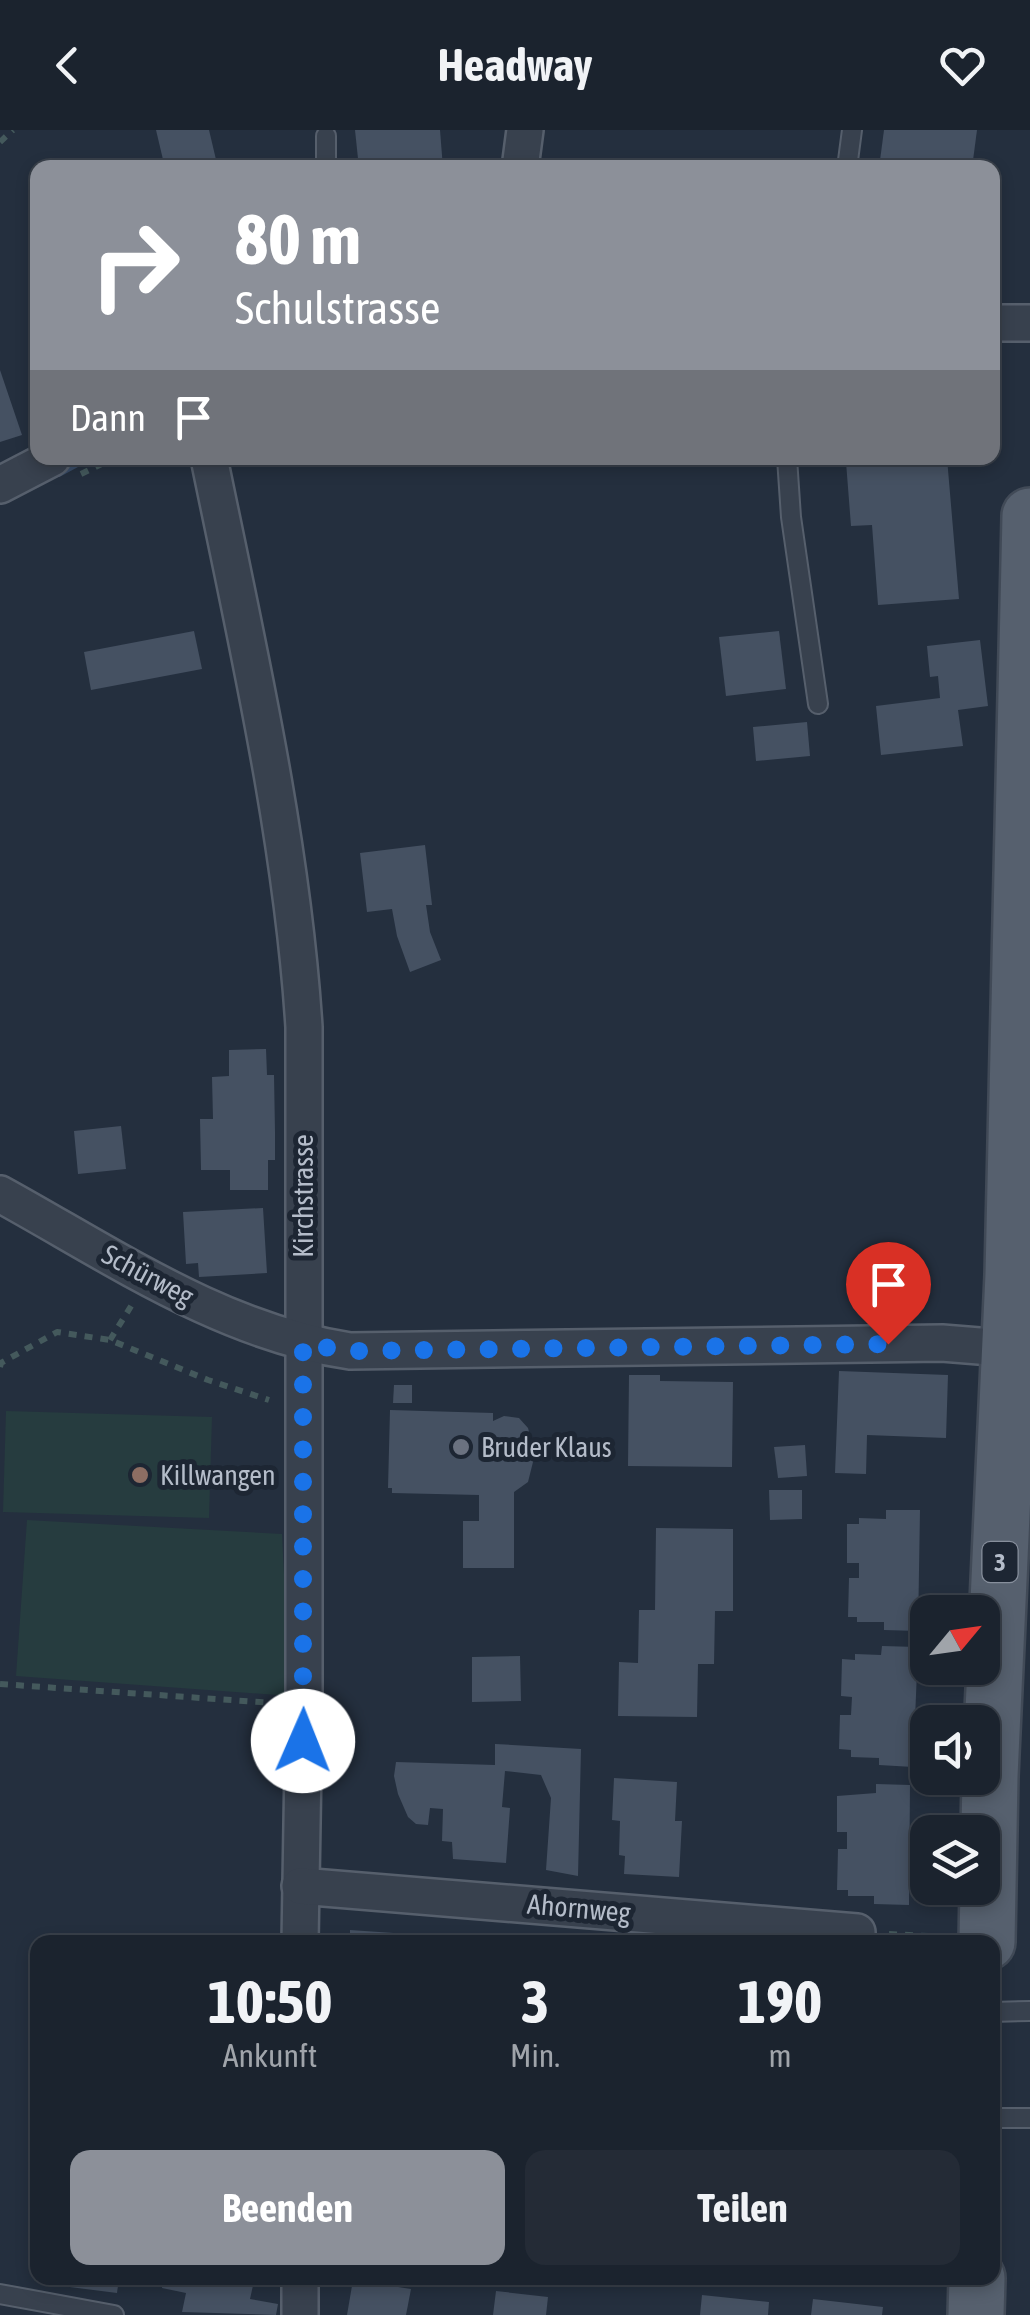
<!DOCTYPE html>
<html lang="de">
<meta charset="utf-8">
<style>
:root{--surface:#1b232e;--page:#242b36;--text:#f1f3f6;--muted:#a0a4aa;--line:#39404a;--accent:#8c9099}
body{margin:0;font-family:"Asap Condensed",sans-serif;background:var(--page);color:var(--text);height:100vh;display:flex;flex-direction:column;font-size:38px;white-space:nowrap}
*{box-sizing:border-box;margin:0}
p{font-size:32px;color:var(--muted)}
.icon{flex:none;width:55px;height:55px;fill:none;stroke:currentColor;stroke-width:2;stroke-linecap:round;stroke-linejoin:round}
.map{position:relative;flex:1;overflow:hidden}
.panel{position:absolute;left:30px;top:1805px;width:970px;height:350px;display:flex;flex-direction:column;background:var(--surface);border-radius:20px;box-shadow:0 5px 15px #0003,0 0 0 2px var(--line)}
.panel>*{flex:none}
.top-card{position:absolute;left:30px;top:30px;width:970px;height:305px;border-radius:20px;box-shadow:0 5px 15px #0003,0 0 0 2px var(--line);background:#8c9099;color:#fff;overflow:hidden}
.needle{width:65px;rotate:61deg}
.fabs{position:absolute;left:910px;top:1465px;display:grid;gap:20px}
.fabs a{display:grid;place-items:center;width:90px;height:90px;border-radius:20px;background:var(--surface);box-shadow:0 5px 15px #0003,0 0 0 2px var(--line);font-size:50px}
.pin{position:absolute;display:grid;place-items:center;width:85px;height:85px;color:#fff;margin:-102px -42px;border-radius:50% 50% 50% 0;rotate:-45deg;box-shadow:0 0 10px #0007}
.pin .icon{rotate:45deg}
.me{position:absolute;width:110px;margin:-55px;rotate:1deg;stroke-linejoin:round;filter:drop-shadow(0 0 8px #0008)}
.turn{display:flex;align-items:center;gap:35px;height:210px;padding:0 40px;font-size:45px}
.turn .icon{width:130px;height:130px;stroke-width:2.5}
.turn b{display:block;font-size:70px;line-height:85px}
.then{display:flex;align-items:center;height:95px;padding:0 40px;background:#0003;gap:20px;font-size:38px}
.eta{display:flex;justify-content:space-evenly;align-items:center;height:170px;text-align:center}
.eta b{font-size:60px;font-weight:700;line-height:70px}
.button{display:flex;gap:20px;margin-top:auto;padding:20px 40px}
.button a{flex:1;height:115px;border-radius:20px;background:var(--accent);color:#fff;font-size:40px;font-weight:700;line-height:115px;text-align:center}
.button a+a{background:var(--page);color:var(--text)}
header{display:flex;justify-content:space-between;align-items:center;height:130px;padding:0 40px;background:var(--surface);font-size:45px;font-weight:700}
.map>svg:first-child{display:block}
</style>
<header><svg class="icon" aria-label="back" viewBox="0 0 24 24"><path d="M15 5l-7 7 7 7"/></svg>Headway<svg class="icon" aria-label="heart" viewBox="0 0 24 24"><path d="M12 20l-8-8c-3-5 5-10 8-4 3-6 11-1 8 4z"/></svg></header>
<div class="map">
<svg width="1030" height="2185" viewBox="0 0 1030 2185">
<rect width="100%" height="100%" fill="#242f3e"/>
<g fill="#263c3f">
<polygon points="6,1281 212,1287 209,1388 3,1382"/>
<polygon points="27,1390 282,1404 290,1566 16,1546"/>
</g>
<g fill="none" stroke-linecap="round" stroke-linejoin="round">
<polyline stroke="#394c67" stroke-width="10" points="58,342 84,328"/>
</g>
<g fill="#455162">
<polygon points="156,0 209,0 218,38 165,38"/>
<polygon points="355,0 440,0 443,38 359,38"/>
<polygon points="884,0 977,0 972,38 879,38"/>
<polygon points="735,30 735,38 666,38 666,31"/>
<polygon points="0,240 22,305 0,312"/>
<polygon points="902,328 947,328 959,469 878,475 872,395 851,396 846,332"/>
<polygon points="194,501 202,539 91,560 84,522"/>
<polygon points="779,501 786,559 726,566 719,507"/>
<polygon points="980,510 988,576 958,580 963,616 881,625 876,576 940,568 938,546 930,547 927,516"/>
<polygon points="807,592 810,626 756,631 753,597"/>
<polygon points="425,715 432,775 426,775 430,802 441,830 410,842 397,806 392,779 367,782 360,723"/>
<polygon points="266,919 267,945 274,945 275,1002 275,1030 268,1030 268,1060 230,1060 230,1040 201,1040 200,989 213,989 212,947 229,946 229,920"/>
<polygon points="121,996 126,1039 78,1044 74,1001"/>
<polygon points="263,1078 267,1143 199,1147 198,1133 186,1134 183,1082"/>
<polygon points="839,1241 948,1245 946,1308 867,1305 866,1344 835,1343"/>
<polygon points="629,1245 660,1245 660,1251 733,1252 732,1337 628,1336"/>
<polygon points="394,1255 412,1255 412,1273 393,1273"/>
<polygon points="390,1280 493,1283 493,1291 504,1286 519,1288 528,1298 535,1324 528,1352 514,1362 514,1438 463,1438 463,1391 479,1391 479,1365 392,1363 392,1358 388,1358"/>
<polygon points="805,1315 807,1346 778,1348 774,1317"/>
<polygon points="769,1360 802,1360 802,1389 770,1390"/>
<polygon points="886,1380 920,1380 918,1501 884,1500 884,1492 857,1492 857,1487 848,1487 849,1448 859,1448 859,1433 847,1433 847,1394 859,1394 859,1388 886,1389"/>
<polygon points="656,1398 733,1399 733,1481 715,1481 714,1534 698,1534 697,1587 618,1586 619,1532 638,1533 639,1480 655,1480"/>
<polygon points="882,1516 918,1517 913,1637 879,1635 879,1628 851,1627 851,1620 839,1619 840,1585 851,1585 852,1567 841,1566 842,1529 855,1530 855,1524 881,1525"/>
<polygon points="520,1526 521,1571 472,1572 472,1527"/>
<polygon points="495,1614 581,1619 578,1746 546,1740 551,1668 541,1645 505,1641 502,1677 510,1678 506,1733 453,1729 452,1712 442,1711 443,1679 430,1678 428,1695 416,1694 408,1687 398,1664 394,1646 396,1632 495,1635"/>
<polygon points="614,1648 677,1652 675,1691 682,1691 679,1747 624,1744 625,1726 619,1725 620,1691 612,1690"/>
<polygon points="876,1654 910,1655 909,1775 874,1774 874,1766 848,1766 848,1760 837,1760 838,1719 847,1719 847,1702 837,1702 837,1666 876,1663"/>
<polygon points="350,1800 423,1805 423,1812 350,1812"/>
<polygon points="55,2148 119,2148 117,2163 54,2155"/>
<polygon points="164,2148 236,2148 254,2151 250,2169 278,2174 276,2185 182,2182 186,2163 162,2158"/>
<polygon points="353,2150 411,2159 406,2185 347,2185"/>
<polygon points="496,2161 548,2167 546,2185 493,2185"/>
<polygon points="702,2165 769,2172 768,2185 700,2185"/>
<polygon points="813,2169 883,2177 882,2185 811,2185"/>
</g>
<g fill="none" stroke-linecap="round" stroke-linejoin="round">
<g stroke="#565f6c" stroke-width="22">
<g id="service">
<polyline points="326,38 326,6"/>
<polyline points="847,38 852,0"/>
<polyline points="787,328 791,387 818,574"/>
<polyline points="992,1882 1030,1881"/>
<polyline points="992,1988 1030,1988"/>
<polyline points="0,2164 114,2185"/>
</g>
</g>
<g stroke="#565f6c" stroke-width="40">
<g id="minor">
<polyline points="520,38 525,0"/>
<polyline points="992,193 1030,193"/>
<path d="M209 328C247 513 292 708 304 897V1575L300 1812"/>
<polyline points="0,355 52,328"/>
<path d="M0 1064C111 1125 222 1202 350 1221L942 1213 1029 1220"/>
<polyline points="300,1756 857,1802"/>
<polyline points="300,2185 300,2148"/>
</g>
</g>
<g stroke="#414a57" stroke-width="60">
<g id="primary">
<polyline points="987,1812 990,1646 1013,1145 1030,386"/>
<polyline points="976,2185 977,2148"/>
</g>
</g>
<g stroke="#44595c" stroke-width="6" stroke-dasharray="8 8" stroke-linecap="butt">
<polyline points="0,12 13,0"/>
<polyline points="81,344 114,328"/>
<polyline points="110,1210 133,1173"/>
<polyline points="0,1237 1,1233 57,1202 110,1210 208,1250 269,1270"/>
<polyline points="0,1554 273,1573"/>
<polyline points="889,1804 946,1807"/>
</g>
<use href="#service" stroke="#38414e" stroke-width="18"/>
<use href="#minor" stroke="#38414e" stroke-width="35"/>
<use href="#primary" stroke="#56606e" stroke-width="55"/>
</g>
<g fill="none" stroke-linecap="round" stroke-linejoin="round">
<polyline stroke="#1a73e8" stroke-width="18" stroke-dasharray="0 32.4" points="303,1611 303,1214 350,1221 888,1214"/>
</g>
<circle fill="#6b7280" stroke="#1d2633" stroke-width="4" cx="461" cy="1317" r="10"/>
<circle fill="#8d6e63" stroke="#1d2633" stroke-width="4" cx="140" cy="1345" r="10"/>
<g text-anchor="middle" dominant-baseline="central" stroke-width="10" stroke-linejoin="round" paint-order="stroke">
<rect fill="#1d2633" stroke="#878f9c" stroke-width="2.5" x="982.5" y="1412" width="35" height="40" rx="8"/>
<g font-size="25" font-weight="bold" fill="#b4bcc9">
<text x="1000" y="1432">3</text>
</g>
<g font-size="28" fill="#b4bcc9" stroke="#1d2633">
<text transform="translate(303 1066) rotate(-90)">Kirchstrasse</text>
<text transform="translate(148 1145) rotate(28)">Schürweg</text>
<text transform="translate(579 1778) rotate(5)">Ahornweg</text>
</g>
<g font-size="28" fill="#b4bcc9" stroke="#1d2633" text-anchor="start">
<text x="481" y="1317">Bruder Klaus</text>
<text x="160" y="1345">Killwangen</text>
</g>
</g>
</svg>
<div class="fabs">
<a><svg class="needle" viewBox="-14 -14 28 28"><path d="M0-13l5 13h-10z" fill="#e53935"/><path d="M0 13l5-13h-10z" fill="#a0a4aa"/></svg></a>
<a><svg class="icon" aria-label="sound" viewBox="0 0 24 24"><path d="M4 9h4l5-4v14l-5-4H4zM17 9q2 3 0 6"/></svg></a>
<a><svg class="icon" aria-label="layers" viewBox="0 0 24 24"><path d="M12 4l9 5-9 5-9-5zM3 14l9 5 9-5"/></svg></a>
</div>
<div class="pin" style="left:888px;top:1214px;background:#d93025"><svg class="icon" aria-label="arrive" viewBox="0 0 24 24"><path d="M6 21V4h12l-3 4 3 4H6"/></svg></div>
<svg class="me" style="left:303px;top:1611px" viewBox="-20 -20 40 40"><circle r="19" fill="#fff"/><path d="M0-13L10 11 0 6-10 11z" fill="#1a73e8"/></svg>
<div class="top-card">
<div class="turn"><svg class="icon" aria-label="right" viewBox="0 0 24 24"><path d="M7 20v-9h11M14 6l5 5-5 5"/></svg><div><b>80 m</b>Schulstrasse</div></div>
<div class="then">Dann<svg class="icon" aria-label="arrive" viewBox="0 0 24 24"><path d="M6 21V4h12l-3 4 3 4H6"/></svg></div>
</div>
<section class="panel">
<div class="eta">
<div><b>10:50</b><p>Ankunft</p></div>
<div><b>3</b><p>Min.</p></div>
<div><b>190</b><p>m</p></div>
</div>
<div class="button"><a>Beenden</a><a>Teilen</a></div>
</section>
</div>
